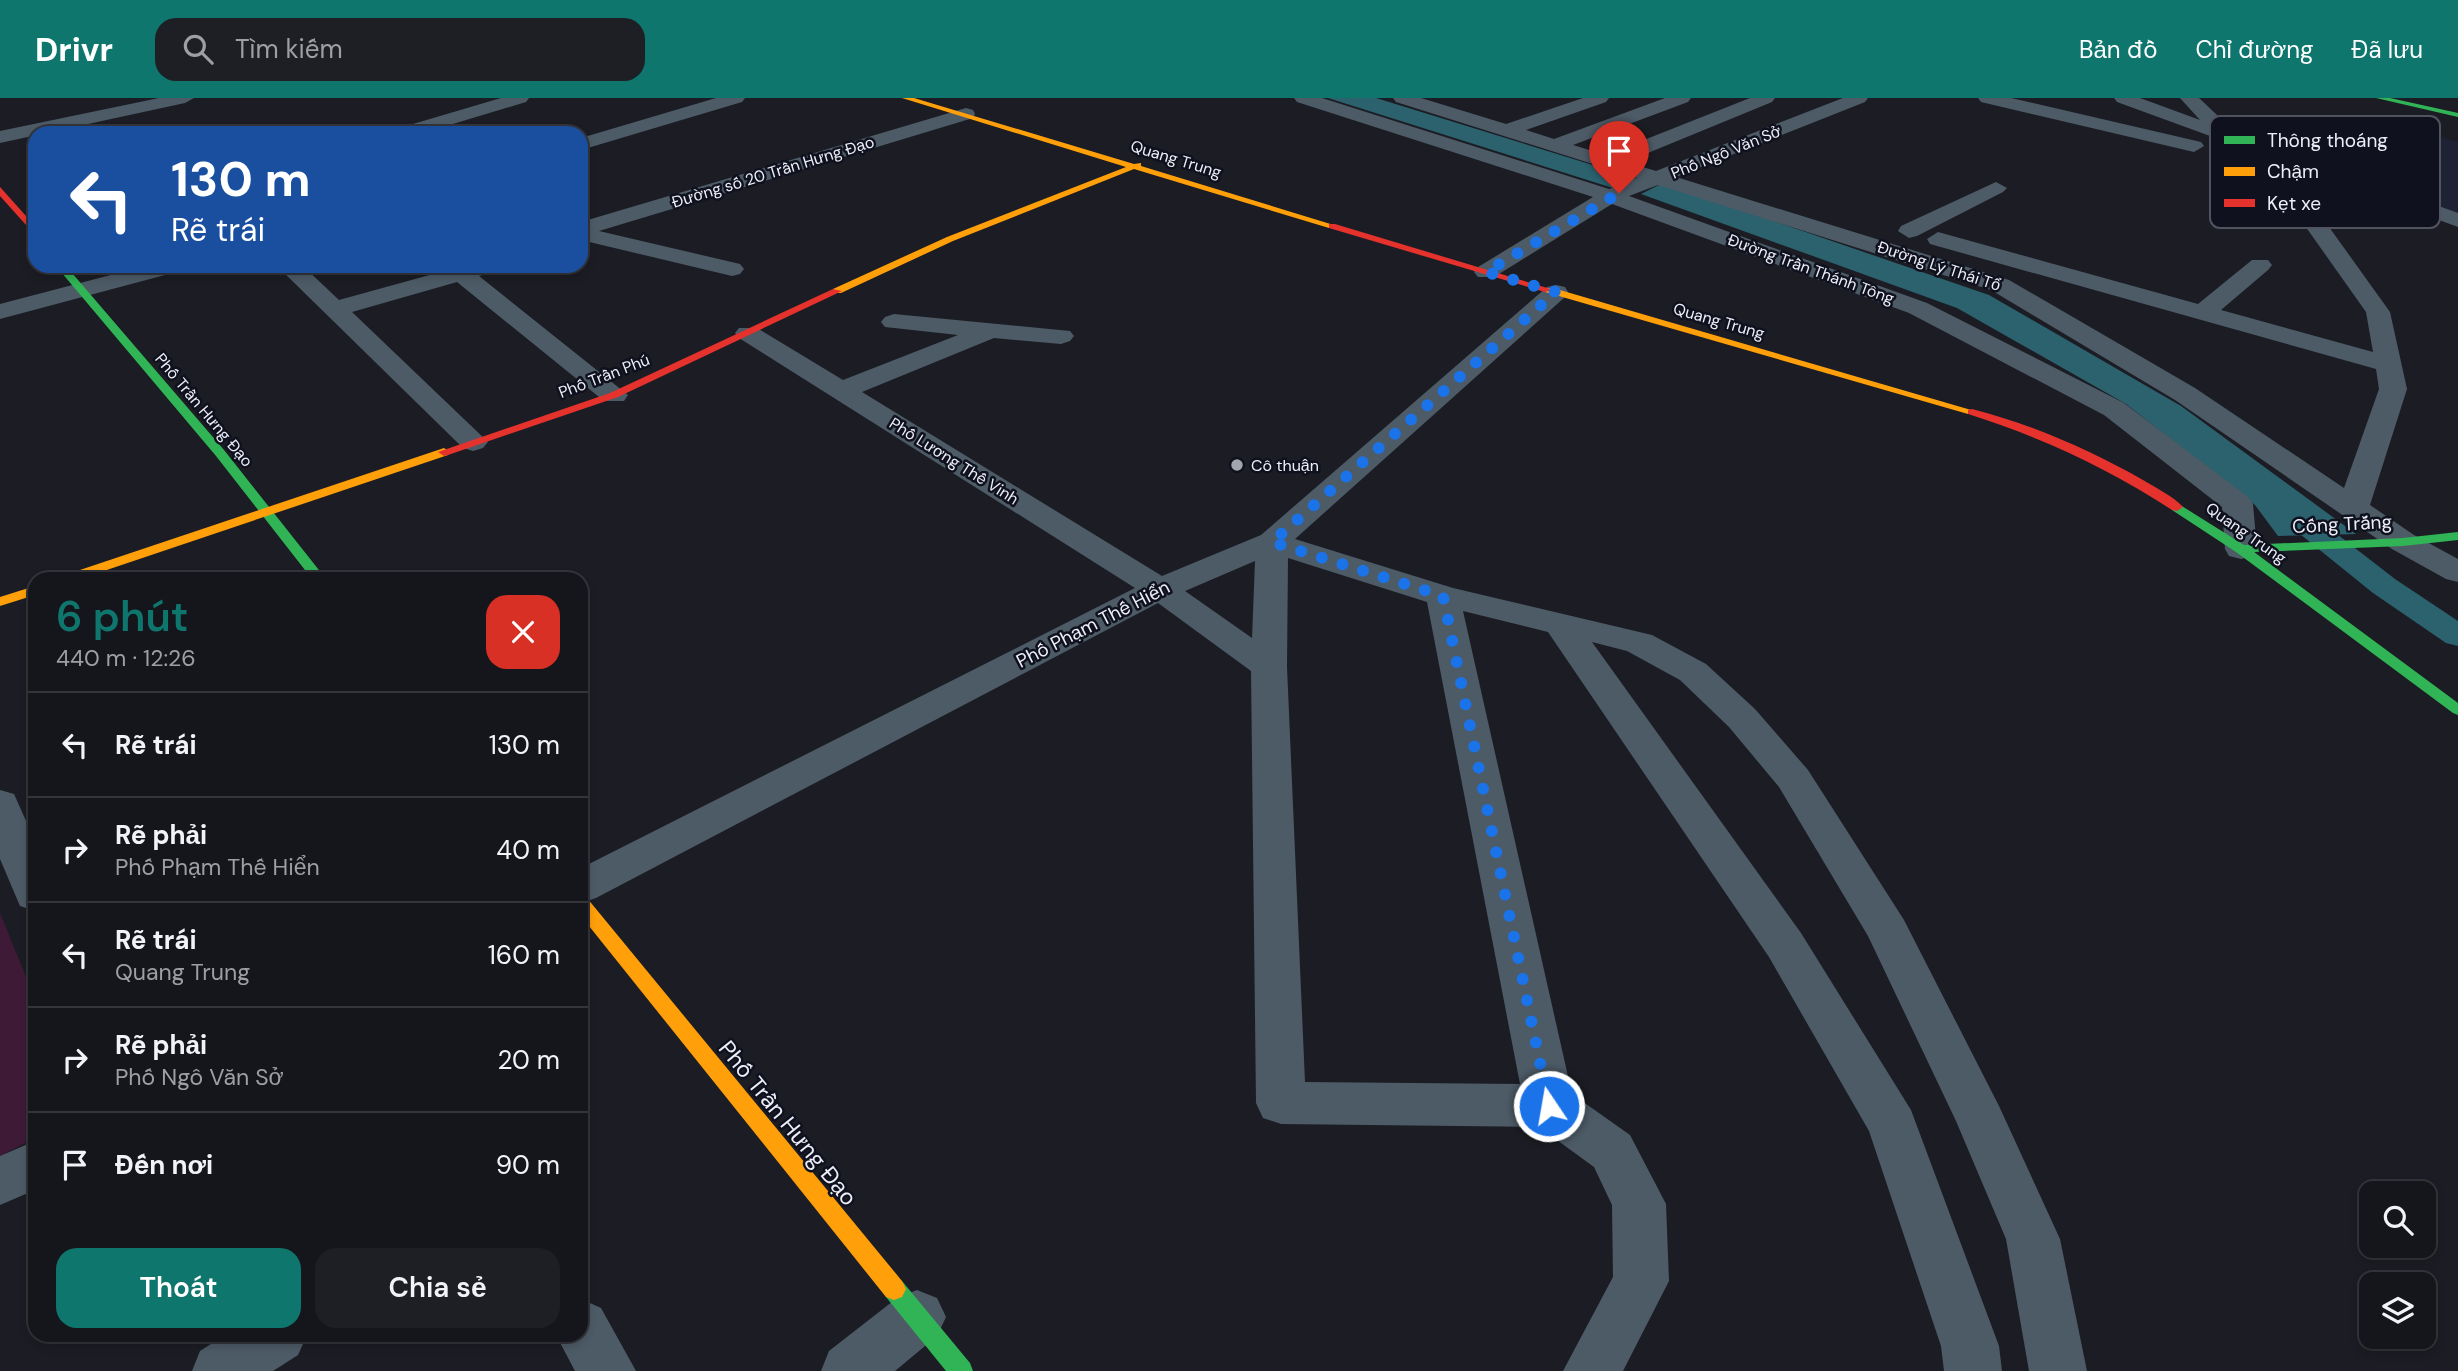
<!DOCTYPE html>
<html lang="vi">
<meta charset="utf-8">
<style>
:root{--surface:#15161b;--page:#1e1f24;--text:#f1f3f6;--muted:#9d9fa3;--line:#34353a;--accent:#0f766e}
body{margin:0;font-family:"DM Sans",sans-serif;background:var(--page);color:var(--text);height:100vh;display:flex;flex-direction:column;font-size:26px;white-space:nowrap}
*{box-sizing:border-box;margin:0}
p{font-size:23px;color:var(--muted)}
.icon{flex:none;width:38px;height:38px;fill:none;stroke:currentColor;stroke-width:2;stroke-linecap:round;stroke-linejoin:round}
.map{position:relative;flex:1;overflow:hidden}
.side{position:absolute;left:28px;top:474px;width:560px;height:770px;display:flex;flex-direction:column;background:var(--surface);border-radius:21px;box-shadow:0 4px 10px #0003,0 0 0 2px var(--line)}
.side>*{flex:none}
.guide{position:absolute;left:28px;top:28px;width:560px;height:147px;border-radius:21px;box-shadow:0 4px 10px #0003,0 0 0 2px var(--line);background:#1a4fa0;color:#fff;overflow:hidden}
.controls{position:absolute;left:2359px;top:1083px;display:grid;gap:14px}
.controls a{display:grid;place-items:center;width:77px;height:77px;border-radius:14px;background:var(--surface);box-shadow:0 4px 10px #0003,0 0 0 2px var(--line);font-size:35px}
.pin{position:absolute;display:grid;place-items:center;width:60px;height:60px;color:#fff;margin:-72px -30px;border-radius:50% 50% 50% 0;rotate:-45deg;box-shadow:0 0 7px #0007}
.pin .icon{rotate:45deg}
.me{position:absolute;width:77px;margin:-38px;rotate:348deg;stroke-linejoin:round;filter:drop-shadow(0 0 5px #0008)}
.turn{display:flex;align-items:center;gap:24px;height:147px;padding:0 28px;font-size:32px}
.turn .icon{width:91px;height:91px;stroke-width:2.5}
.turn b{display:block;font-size:49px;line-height:60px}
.round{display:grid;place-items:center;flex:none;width:74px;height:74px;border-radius:21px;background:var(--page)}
.summary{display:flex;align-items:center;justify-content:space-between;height:119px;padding:0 28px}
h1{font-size:42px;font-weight:600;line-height:52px;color:var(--accent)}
.cta{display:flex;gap:14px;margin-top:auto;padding:14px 28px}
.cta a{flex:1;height:80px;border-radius:21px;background:var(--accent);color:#fff;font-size:28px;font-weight:600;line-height:80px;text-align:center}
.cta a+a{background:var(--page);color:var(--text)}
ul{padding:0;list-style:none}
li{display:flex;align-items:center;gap:21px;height:105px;padding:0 28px;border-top:2px solid var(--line)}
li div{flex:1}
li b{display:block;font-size:26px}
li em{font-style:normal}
header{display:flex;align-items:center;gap:42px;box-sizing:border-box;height:98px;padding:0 35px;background:var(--accent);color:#fff}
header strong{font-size:33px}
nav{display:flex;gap:38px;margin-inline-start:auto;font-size:24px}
.search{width:490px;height:63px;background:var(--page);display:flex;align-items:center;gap:18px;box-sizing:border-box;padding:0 24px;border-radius:21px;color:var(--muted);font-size:26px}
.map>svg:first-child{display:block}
</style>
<header>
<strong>Drivr</strong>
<div class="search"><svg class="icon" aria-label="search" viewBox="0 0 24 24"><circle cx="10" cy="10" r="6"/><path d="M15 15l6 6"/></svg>Tìm kiếm</div>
<nav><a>Bản đồ</a><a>Chỉ đường</a><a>Đã lưu</a></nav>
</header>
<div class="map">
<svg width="2458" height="1273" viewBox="0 0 2458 1273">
<rect width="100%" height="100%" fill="#1c1d24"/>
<polygon fill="#1f2234" points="2283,26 2354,52 2436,38 2458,44 2458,119 2256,45 2239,30"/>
<polygon fill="#3e1a37" points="0,815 35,901 35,1040 0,1058"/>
<g fill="#2b626e">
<polygon points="1328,0 1376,0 1638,81 1616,91"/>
<polygon points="1663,85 1989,197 2181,308 2356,436 2278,438 2255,407 2126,306 1957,210 1641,96"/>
</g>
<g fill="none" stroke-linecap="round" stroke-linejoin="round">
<polygon fill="#2b626e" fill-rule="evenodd" points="2279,396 2289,399 2395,481 2458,523 2458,548 2446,545 2373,495 2269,411 2264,405 2269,399"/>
<g fill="#4d5b67" fill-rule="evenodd">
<polygon points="159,0 194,0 185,5 0,45 0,33"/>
<polygon points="501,0 529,0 526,4 423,35 393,35 396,31"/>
<polygon points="716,0 745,0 742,4 581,52 581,40"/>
<polygon points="1294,0 1322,0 1609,91 1637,80 1396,4 1393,0 1421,0 1506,26 1583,0 1609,0 1606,4 1526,32 1554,41 1665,0 1691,0 1688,4 1573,47 1606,57 1750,0 1775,0 1772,4 1626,64 1656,73 1843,0 1868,0 1865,4 1676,79 2009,182 2195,290 2344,390 2379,291 2376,271 1930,146 1927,141 1938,134 2198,206 2252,162 2268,162 2272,167 2268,172 2221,212 2373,254 2366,214 2303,125 2221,42 2117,4 2114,0 2140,0 2200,22 2180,0 2199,0 2235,34 2458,115 2458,129 2257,55 2319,115 2390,214 2407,291 2370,407 2414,437 2458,461 2458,484 2446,481 2392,451 2175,302 1991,192 1658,87 1629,98 1927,205 2124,305 2248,399 2253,406 2257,451 2253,458 2241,461 2229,458 2225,451 2222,409 2104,317 1909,215 1612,106 1494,179 1478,179 1474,174 1478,169 1593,99 1297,4"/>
<polygon points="1978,0 2011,0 2201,44 2204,48 2194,54 1981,4"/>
<polygon points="966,10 973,12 975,16 973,20 599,133 740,166 744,171 740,176 732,178 581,142 581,124"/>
<polygon points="1996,84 2007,90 2003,94 1917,138 1909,140 1898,133 1901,128"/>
<polygon points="145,168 184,168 180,173 0,221 0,206"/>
<polygon points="277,168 303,168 339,202 444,173 440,168 491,168 489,175 479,178 628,297 624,303 604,303 457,184 352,214 488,344 483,350 473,353 463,350"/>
<path d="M1556 187 1565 189 1568 194 1565 199 1295 441 1453 490 1652 537 1706 566 1755 611 1808 672 1904 822 1999 1008 2060 1141 2087 1273H2029L2006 1141 1956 1023 1868 838 1779 689 1729 629 1680 582 1627 553 1592 544 1801 835 1911 1012 1999 1248 2002 1273H1944L1941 1248 1869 1033 1769 859 1548 534 1463 513 1572 996 1630 1037 1666 1106 1669 1183 1623 1273H1563L1613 1179 1612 1107 1594 1069 1539 1029 1281 1026 1263 1020 1256 1005 1251 573 1158 505 596 800 581 805V770L1135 490 739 240 735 235 739 230H757L843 282 958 237 885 229 881 224 885 219 894 216 1070 233 1074 238 1070 243 1061 246 994 240 862 294 1162 478 1261 437 1547 189ZM1288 460 1427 504 1520 986 1305 984 1287 569ZM1255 463 1252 540 1185 493Z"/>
<polygon points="0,692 14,696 35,743 35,813 20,808 0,761"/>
<polygon points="35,1043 35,1092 0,1107 0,1058"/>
<polygon points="917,1192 937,1200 946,1219 937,1238 895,1273 821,1273 829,1253 897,1200"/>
<polygon points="581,1201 601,1210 636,1273 575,1273 556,1237 581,1237"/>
<polygon points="225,1237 307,1237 298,1257 273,1273 192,1273 200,1253"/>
</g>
<g fill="#30b455" fill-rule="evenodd">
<polygon points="2376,0 2390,0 2458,15 2458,19"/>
<polygon points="56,168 66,168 224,352 326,481 312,481 216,358"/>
<polygon points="2177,405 2244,447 2403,440 2458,434 2458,442 2403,448 2254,454 2458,605 2458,617 2453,615 2236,454 2172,412 2171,409"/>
<polygon points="894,1180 902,1183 970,1265 973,1273 946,1273 886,1199 882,1191 886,1183"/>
</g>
<g fill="#ff9f0a" fill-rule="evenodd">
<polygon points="902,0 914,0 1134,66 1141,65 1141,68 1337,128 1329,130 1134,71 953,143 841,195 833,195 833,191 947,139 1126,69"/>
<polygon points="1545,190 1553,190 1978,314 1968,316 1545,194"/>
<polygon points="444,350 450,354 448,357 80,481 60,481 62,478"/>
<polygon points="35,488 35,497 0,508 0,499"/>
<polygon points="581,798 587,800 902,1183 906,1191 902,1199 894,1202 886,1199 581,818"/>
</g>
<g fill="#e5322d" fill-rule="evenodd">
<polygon points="0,89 35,128 35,137 0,98"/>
<polygon points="1329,126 1335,126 1554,192 1545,194 1329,130"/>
<polygon points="833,191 842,193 618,299 448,357 444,358 438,354 610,295"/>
<path d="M1972 311C2031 326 2090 352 2143 382 2156 390 2173 398 2183 409L2177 413 2172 412C2108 370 2041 339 1968 316V312Z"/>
</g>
</g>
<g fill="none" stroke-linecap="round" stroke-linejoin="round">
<polyline stroke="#1a73e8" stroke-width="12" stroke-dasharray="0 21.6" points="1549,1008 1443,498 1272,444 1556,194 1486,174 1619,95"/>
</g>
<circle fill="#a3a5ae" stroke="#0f111e" stroke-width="2.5" cx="1237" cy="367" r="7"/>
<g text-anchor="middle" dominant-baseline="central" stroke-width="5" stroke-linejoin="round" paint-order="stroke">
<g font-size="16" fill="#eceef8" stroke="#0f111e">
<text transform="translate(1726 54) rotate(-22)">Phố Ngô Văn Sở</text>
<text transform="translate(1176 61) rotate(17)">Quang Trung</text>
<text transform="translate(773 74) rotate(-17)">Đường số 20 Trần Hưng Đạo</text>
<text transform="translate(1939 168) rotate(18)">Đường Lý Thái Tổ</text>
<text transform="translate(1811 171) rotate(20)">Đường Trần Thánh Tông</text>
<text transform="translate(1719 223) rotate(16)">Quang Trung</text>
<text transform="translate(604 278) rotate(-21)">Phố Trần Phú</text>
<text transform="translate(204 312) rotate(50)">Phố Trần Hưng Đạo</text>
<text transform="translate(954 363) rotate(32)">Phố Lương Thế Vinh</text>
<text transform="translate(2246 435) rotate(35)">Quang Trung</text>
</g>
<g font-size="16" fill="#eceef8" stroke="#0f111e" text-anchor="start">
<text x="1251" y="367">Cô thuận</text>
</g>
<g font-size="19" fill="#eceef8" stroke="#0f111e">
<text transform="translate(2342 426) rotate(-3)">Cống Trắng</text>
<text transform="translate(1093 526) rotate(-27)">Phố Phạm Thế Hiển</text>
</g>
<g font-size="23" fill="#eceef8" stroke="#0f111e">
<text transform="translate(788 1025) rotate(51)">Phố Trần Hưng Đạo</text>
</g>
</g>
<rect x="2210" y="18" width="230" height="112" rx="10" fill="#0f111e" stroke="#51535f" stroke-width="2"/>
<rect x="2224" y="38" width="31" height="8" fill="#30b455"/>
<rect x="2224" y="69" width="31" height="9" fill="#ff9f0a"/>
<rect x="2224" y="101" width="31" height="8" fill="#e5322d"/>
<g font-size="19" fill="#eceef8">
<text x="2267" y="49">Thông thoáng</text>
<text x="2267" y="80">Chậm</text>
<text x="2267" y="112">Kẹt xe</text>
</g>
</svg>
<div class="controls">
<a><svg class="icon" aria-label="search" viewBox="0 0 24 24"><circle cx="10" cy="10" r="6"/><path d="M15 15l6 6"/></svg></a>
<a><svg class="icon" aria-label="layers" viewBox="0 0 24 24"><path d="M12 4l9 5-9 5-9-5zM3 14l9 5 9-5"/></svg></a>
</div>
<div class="pin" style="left:1619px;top:95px;background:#d93025"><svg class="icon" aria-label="arrive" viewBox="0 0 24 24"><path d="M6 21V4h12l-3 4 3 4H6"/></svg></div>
<svg class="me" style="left:1549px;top:1008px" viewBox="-20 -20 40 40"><circle r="17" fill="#1a73e8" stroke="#fff" stroke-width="3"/><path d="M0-11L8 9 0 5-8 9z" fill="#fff"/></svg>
<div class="guide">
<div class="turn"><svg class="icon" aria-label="left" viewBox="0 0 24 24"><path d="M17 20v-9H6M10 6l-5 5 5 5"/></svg><div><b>130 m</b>Rẽ trái</div></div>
</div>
<section class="side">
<div class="summary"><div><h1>6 phút</h1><p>440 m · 12:26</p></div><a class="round" style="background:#d93025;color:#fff"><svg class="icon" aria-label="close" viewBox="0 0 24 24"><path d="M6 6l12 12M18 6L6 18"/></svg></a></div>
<ul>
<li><svg class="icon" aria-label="left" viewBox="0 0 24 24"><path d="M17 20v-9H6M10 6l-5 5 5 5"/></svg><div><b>Rẽ trái</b></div><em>130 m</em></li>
<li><svg class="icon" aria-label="right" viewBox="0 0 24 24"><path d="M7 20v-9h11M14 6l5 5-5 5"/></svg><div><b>Rẽ phải</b><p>Phố Phạm Thế Hiển</p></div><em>40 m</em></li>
<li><svg class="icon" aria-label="left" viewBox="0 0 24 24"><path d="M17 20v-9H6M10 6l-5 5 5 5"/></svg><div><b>Rẽ trái</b><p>Quang Trung</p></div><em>160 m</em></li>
<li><svg class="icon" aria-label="right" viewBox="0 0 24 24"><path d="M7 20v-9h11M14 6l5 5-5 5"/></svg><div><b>Rẽ phải</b><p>Phố Ngô Văn Sở</p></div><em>20 m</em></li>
<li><svg class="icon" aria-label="arrive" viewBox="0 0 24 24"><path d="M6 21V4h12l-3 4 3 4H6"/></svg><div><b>Đến nơi</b></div><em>90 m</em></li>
</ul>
<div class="cta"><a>Thoát</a><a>Chia sẻ</a></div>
</section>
</div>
